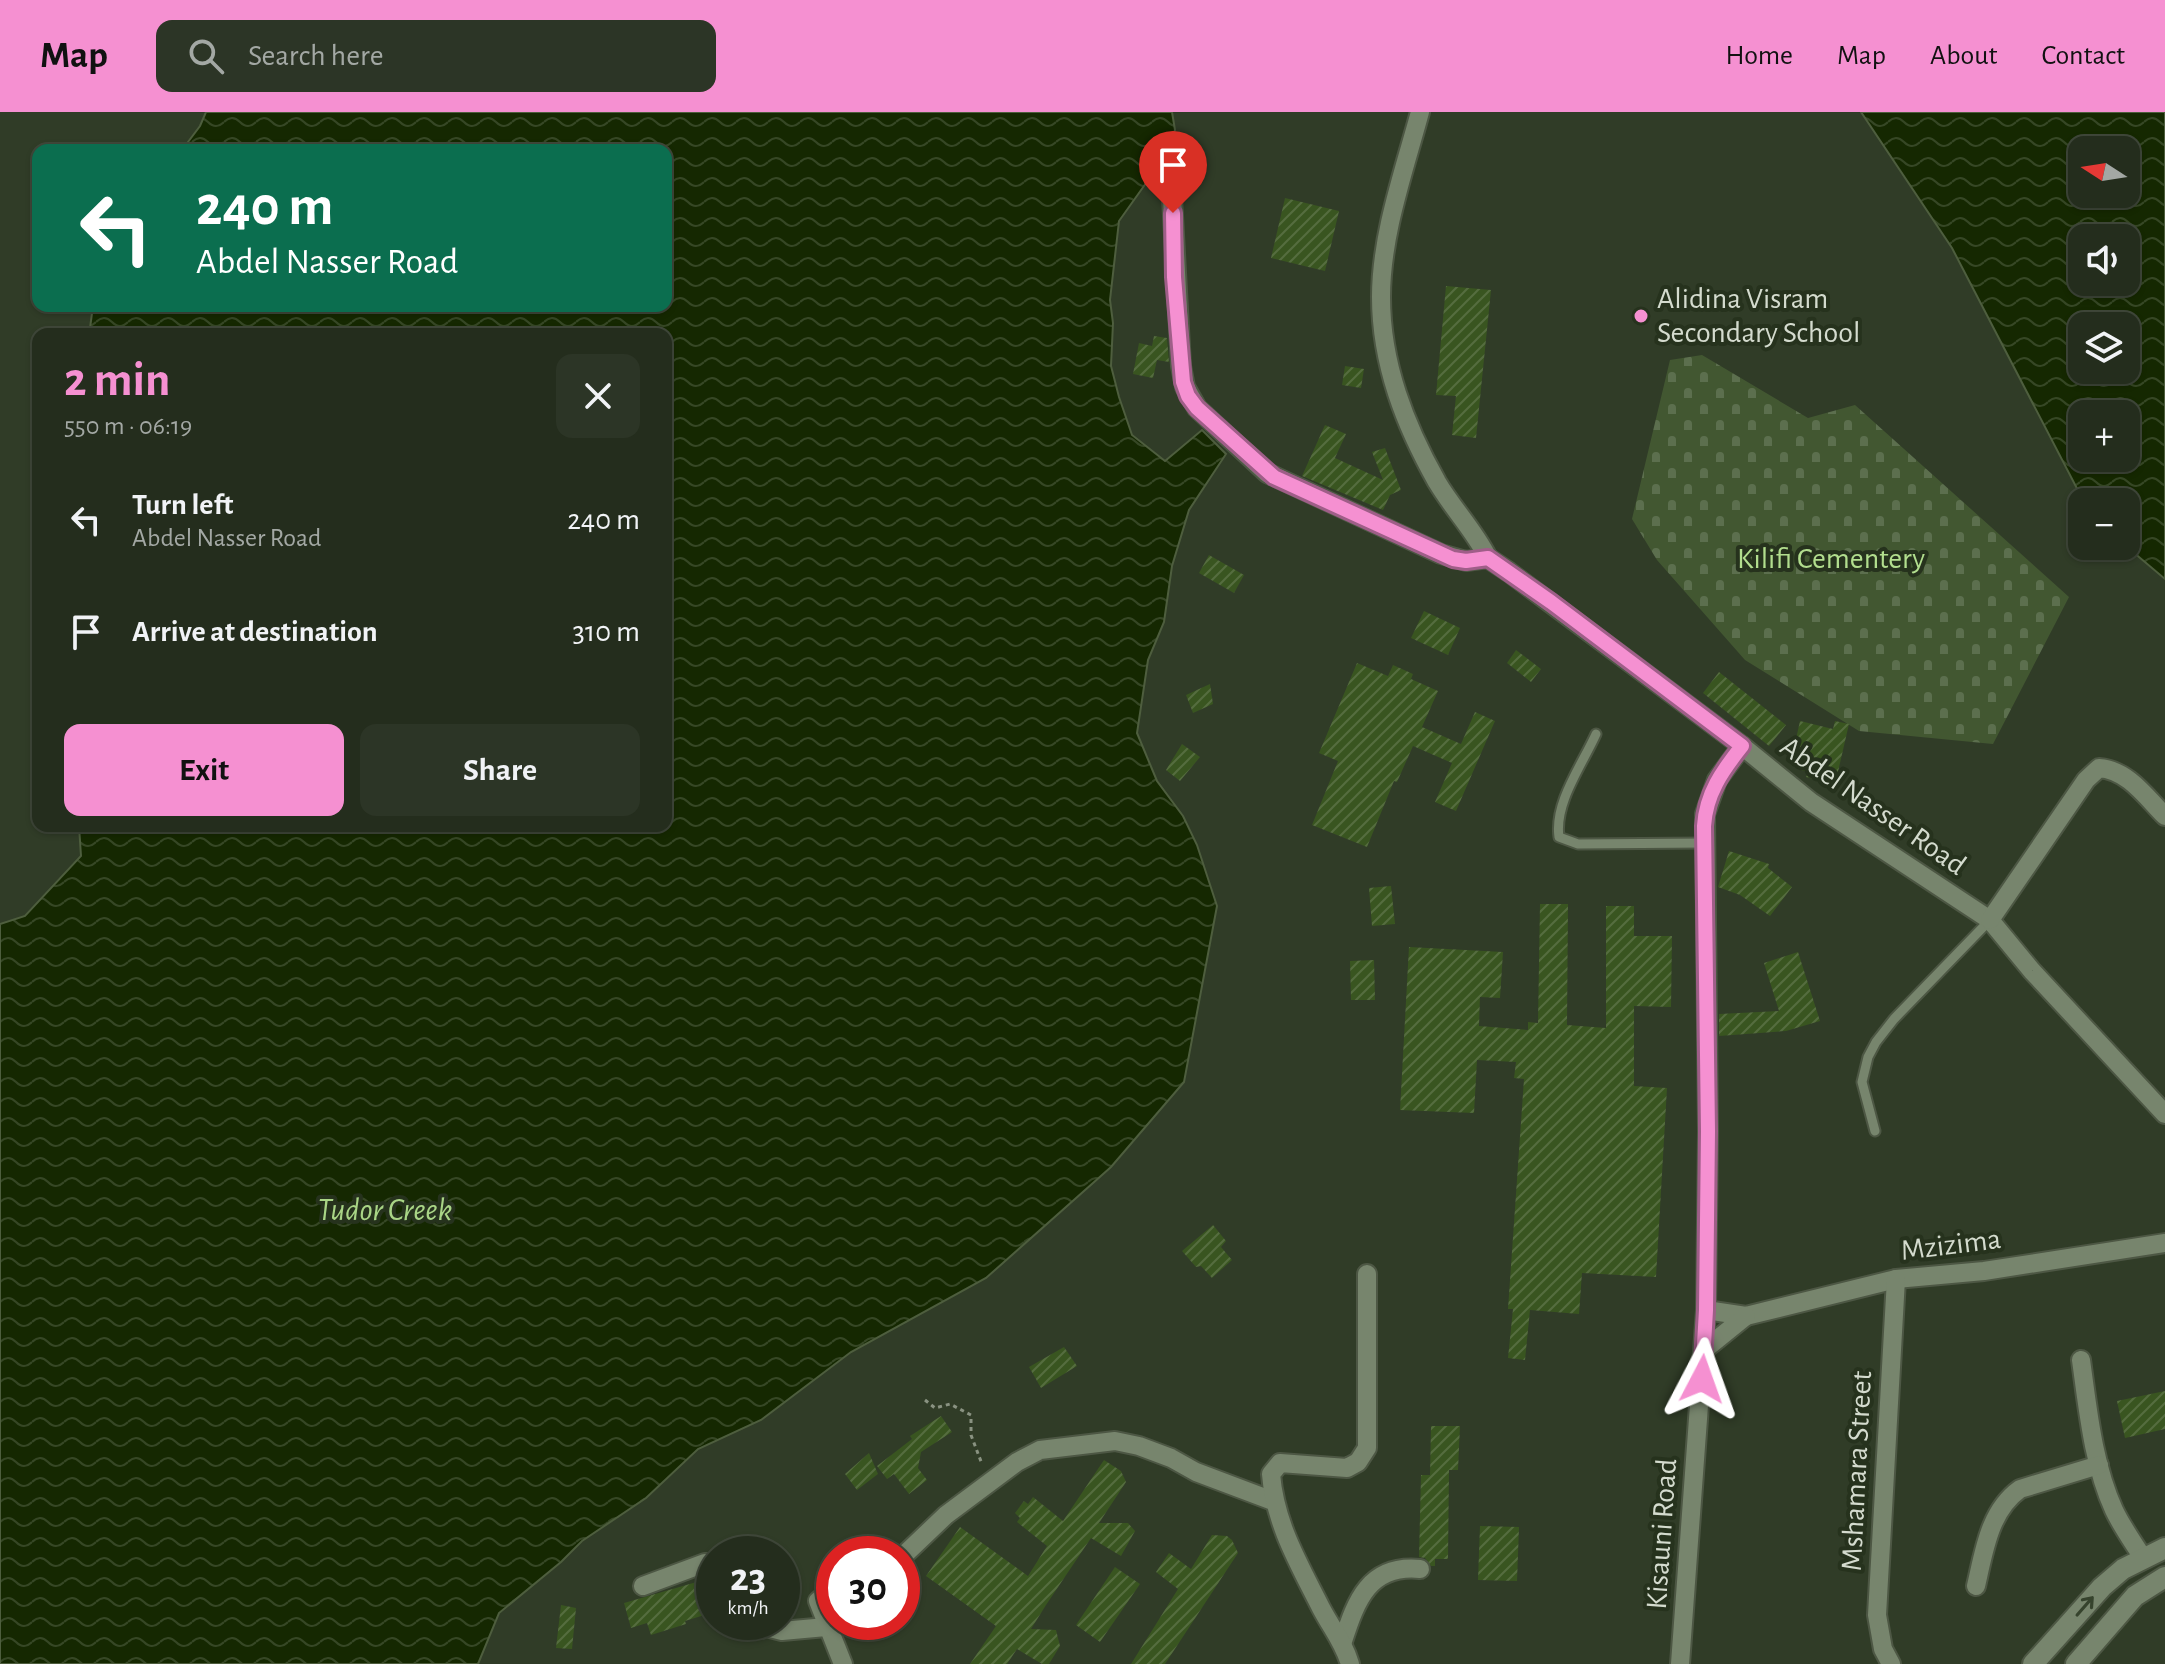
<!DOCTYPE html>
<meta charset="utf-8">
<style>
:root{--surface:#242d1d;--page:#2c3526;--text:#f1f3f6;--muted:#a3a8a4;--line:#41493b;--accent:#f590d1}
body{margin:0;font-family:"Alegreya Sans",sans-serif;background:var(--page);color:var(--text);height:100vh;display:flex;flex-direction:column;font-size:30px;white-space:nowrap}
*{box-sizing:border-box;margin:0}
p{font-size:26px;color:var(--muted)}
.icon{flex:none;width:44px;height:44px;fill:none;stroke:currentColor;stroke-width:2;stroke-linecap:round;stroke-linejoin:round}
.map{position:relative;flex:1;overflow:hidden}
.sheet{position:absolute;left:32px;top:216px;width:640px;height:504px;display:flex;flex-direction:column;background:var(--surface);border-radius:16px;box-shadow:0 2px 6px #0004,0 0 0 2px var(--line)}
.sheet>*{flex:none}
.top-card{position:absolute;left:32px;top:32px;width:640px;height:168px;border-radius:16px;box-shadow:0 2px 6px #0004,0 0 0 2px var(--line);background:#0b6e4f;color:#fff;overflow:hidden}
.needle{width:52px;rotate:282deg}
.controls{position:absolute;left:2068px;top:24px;display:grid;gap:16px}
.controls a{display:grid;place-items:center;width:72px;height:72px;border-radius:16px;background:var(--surface);box-shadow:0 2px 6px #0004,0 0 0 2px var(--line);font-size:40px}
.speed{position:absolute;left:696px;top:1424px;display:flex;gap:16px;font-size:40px;font-weight:700;text-align:center}
.speed>*{display:grid;place-content:center;width:104px;height:104px;border-radius:50%;background:var(--surface);box-shadow:0 2px 6px #0004,0 0 0 2px var(--line);line-height:1}
.speed small{font-size:20px;font-weight:400}
.speed .limit{border:12px solid #d22;background:#fff;color:#111}
.pin{position:absolute;display:grid;place-items:center;width:68px;height:68px;color:#fff;margin:-82px -34px;border-radius:50% 50% 50% 0;rotate:-45deg;box-shadow:0 0 8px #0007}
.pin .icon{rotate:45deg}
.me{position:absolute;width:88px;margin:-44px;rotate:4deg;stroke-linejoin:round;filter:drop-shadow(0 0 6px #0008)}
.turn{display:flex;align-items:center;gap:28px;height:168px;padding:0 32px;font-size:36px}
.turn .icon{width:104px;height:104px;stroke-width:2.5}
.turn b{display:block;font-size:56px;line-height:68px}
.round{display:grid;place-items:center;flex:none;width:84px;height:84px;border-radius:16px;background:var(--page)}
.overview{display:flex;align-items:center;justify-content:space-between;height:136px;padding:0 32px}
h1{font-size:48px;font-weight:700;line-height:60px;color:var(--accent)}
.button{display:flex;gap:16px;margin-top:auto;padding:16px 32px}
.button a{flex:1;height:92px;border-radius:16px;background:var(--accent);color:#111;font-size:32px;font-weight:700;line-height:92px;text-align:center}
.button a+a{background:var(--page);color:var(--text)}
ul{padding:0;list-style:none}
li{display:flex;align-items:center;gap:24px;height:112px;padding:0 32px}
li div{flex:1}
li b{display:block;font-size:30px}
li em{font-style:normal}
header{display:flex;align-items:center;gap:48px;box-sizing:border-box;height:112px;padding:0 40px;background:var(--accent);color:#111}
header strong{font-size:38px}
nav{display:flex;gap:44px;margin-inline-start:auto;font-size:28px}
.search{width:560px;height:72px;background:var(--page);display:flex;align-items:center;gap:20px;box-sizing:border-box;padding:0 28px;border-radius:16px;color:var(--muted);font-size:30px}
.map>svg:first-child{display:block}
</style>
<header>
<strong>Map</strong>
<div class="search"><svg class="icon" aria-label="search" viewBox="0 0 24 24"><circle cx="10" cy="10" r="6"/><path d="M15 15l6 6"/></svg>Search here</div>
<nav><a>Home</a><a>Map</a><a>About</a><a>Contact</a></nav>
</header>
<div class="map">
<svg width="2165" height="1552" viewBox="0 0 2165 1552">
<defs>
<pattern id="cemetery-stones" width="16" height="16" patternUnits="userSpaceOnUse" patternTransform="scale(2)"><rect width="16" height="16" fill="#425731"/><path d="M2 7V4a2 2 0 0 1 4 0v3zM10 15v-3a2 2 0 0 1 4 0v3z" fill="#5c6f4e"/></pattern>
<pattern id="water-waves" width="16" height="10" patternUnits="userSpaceOnUse" patternTransform="scale(2)"><rect width="16" height="10" fill="#152801"/><path d="M0 5q4-4 8 0t8 0" fill="none" stroke="#364725"/></pattern>
<pattern id="building-hatch" width="6" height="6" patternUnits="userSpaceOnUse" patternTransform="scale(2)"><rect width="6" height="6" fill="#395520"/><path d="M-1 1l2-2M0 6l6-6M5 7l2-2" fill="none" stroke="#556d3f"/></pattern>
</defs>
<rect width="100%" height="100%" fill="#303c27"/>
<polygon fill="url(#cemetery-stones)" points="1702,243 1808,306 1855,293 2069,485 1993,632 1859,619 1745,548 1657,448 1632,407 1670,248"/>
<g fill="url(#water-waves)" stroke="#4e5e3e" stroke-width="2" fill-rule="evenodd">
<polygon points="206,0 1172,0 1175,18 1166,43 1119,109 1110,188 1113,211 1111,254 1119,285 1132,323 1165,349 1202,318 1226,342 1189,398 1172,454 1164,510 1148,548 1137,621 1157,669 1183,704 1197,733 1217,794 1184,970 1111,1055 986,1166 851,1240 761,1308 698,1337 646,1386 582,1429 561,1450 499,1501 478,1552 0,1552 0,812 25,804 81,744 79,714 666,714 666,222 92,222 90,216 93,194 666,194 666,38 182,38 200,14"/>
<path d="M1861 0H2165V467L2126 434V390H2084L1952 136ZM2082 38H2126V82H2082ZM2082 126H2126V170H2082ZM2082 214H2126V258H2082ZM2082 302H2126V346H2082Z"/>
</g>
<g fill="url(#building-hatch)">
<polygon points="1285,86 1339,99 1325,159 1271,146"/>
<polygon points="1446,174 1491,178 1476,326 1452,323 1456,284 1436,283"/>
<polygon points="1154,224 1167,226 1169,250 1157,248 1153,266 1133,262 1139,231 1152,234"/>
<polygon points="1345,254 1364,257 1361,276 1342,273"/>
<polygon points="1325,313 1346,322 1335,346 1383,368 1372,340 1385,336 1401,378 1390,383 1383,398 1302,364"/>
<polygon points="1209,443 1244,463 1234,481 1199,461"/>
<polygon points="1424,499 1460,516 1448,543 1411,526"/>
<polygon points="1516,538 1541,557 1531,570 1507,551"/>
<polygon points="1357,551 1388,564 1393,553 1413,562 1411,567 1438,579 1422,615 1461,632 1475,600 1495,609 1456,699 1435,690 1452,651 1413,634 1397,670 1394,669 1367,735 1312,713 1338,649 1319,641"/>
<polygon points="1719,560 1786,613 1769,634 1703,581"/>
<polygon points="1210,572 1213,592 1193,601 1186,583"/>
<polygon points="1800,609 1833,617 1835,609 1849,612 1837,664 1832,663 1830,671 1806,665 1808,660 1801,658 1803,648 1792,645"/>
<polygon points="1182,632 1200,645 1180,669 1166,658"/>
<polygon points="1729,739 1769,752 1768,756 1792,775 1770,804 1740,783 1718,775"/>
<polygon points="1391,774 1395,812 1372,814 1369,776"/>
<polygon points="1540,792 1568,792 1567,913 1606,916 1606,794 1634,794 1634,824 1672,824 1671,895 1634,894 1634,974 1667,976 1656,1165 1582,1161 1579,1202 1530,1198 1525,1248 1508,1246 1513,1197 1508,1197 1524,967 1514,966 1516,950 1477,948 1474,1001 1400,998 1409,835 1503,840 1500,886 1480,885 1479,914 1528,918 1528,910 1538,911"/>
<polygon points="1798,840 1820,909 1786,919 1719,924 1719,902 1779,899 1764,851"/>
<polygon points="1374,848 1375,888 1351,888 1350,849"/>
<polygon points="1213,1113 1226,1129 1221,1135 1232,1148 1212,1166 1201,1154 1196,1155 1182,1139"/>
<polygon points="1064,1235 1077,1254 1041,1276 1029,1255"/>
<polygon points="2165,1279 2165,1317 2125,1326 2117,1289"/>
<polygon points="941,1304 952,1320 921,1340 918,1356 927,1368 909,1382 894,1362 887,1367 877,1354 912,1327 910,1324"/>
<polygon points="1431,1314 1460,1314 1458,1358 1449,1358 1448,1447 1435,1447 1435,1454 1431,1454 1425,1446 1419,1445 1421,1363 1430,1363"/>
<polygon points="869,1341 878,1362 857,1378 845,1362"/>
<polygon points="1104,1348 1121,1359 1126,1370 1099,1411 1128,1411 1135,1419 1121,1444 1091,1426 1046,1493 1031,1517 1056,1518 1060,1534 1049,1552 1042,1552 1017,1537 1007,1552 970,1552 996,1514 926,1464 960,1415 1028,1464 1047,1434 1017,1410 1020,1406 1015,1401 1024,1389 1028,1392 1033,1385 1063,1409"/>
<polygon points="1480,1414 1519,1415 1517,1469 1478,1468"/>
<polygon points="1212,1423 1227,1424 1232,1428 1238,1441 1165,1552 1131,1552 1178,1477 1156,1460 1169,1441 1191,1457"/>
<polygon points="1115,1455 1140,1472 1100,1530 1076,1513"/>
<polygon points="714,1465 714,1485 708,1487 711,1501 685,1509 686,1512 651,1523 647,1511 631,1516 624,1491"/>
<polygon points="561,1493 576,1496 572,1537 556,1536"/>
</g>
<g fill="none" stroke-linecap="round" stroke-linejoin="round">
<g stroke="#4d5744" stroke-width="13">
<g id="lane">
<path d="M1596 622C1582 653 1554 691 1559 725L1578 732 1705 731"/>
<polyline points="1875,1019 1862,970 1868,945 1876,930 1894,907 1990,808"/>
</g>
</g>
<g stroke="#4d5744" stroke-width="22">
<g id="street">
<path d="M1420 0C1404 59 1381 123 1381 185 1381 252 1405 313 1437 370 1453 397 1474 418 1488 446"/>
<polyline points="1170,48 1181,254 1185,275 1197,296 1267,361 1441,442 1466,449 1488,446 1509,460 1742,634 1811,690 1990,808 2032,859 2165,1002"/>
<path d="M1990 808 2086 668 2099 656C2128 658 2146 685 2165 704"/>
<polyline points="1706,1198 1746,1204 1896,1167 1984,1159 2165,1131"/>
<polyline points="1704,1238 1746,1204"/>
<path d="M2081 1248C2088 1298 2093 1352 2114 1398 2122 1415 2133 1430 2143 1446"/>
<polyline points="902,1445 946,1403 1017,1350 1040,1338 1115,1329 1139,1334 1171,1346 1196,1360 1273,1389"/>
<polyline points="643,1474 705,1451 714,1451"/>
<path d="M1976 1474C1984 1440 1989 1399 2020 1377L2099 1353"/>
<polyline points="834,1476 818,1489 843,1552"/>
<polyline points="747,1510 782,1519 826,1515"/>
<path d="M1343 1529C1356 1489 1369 1452 1420 1457"/>
<path d="M1350 1552C1343 1529 1332 1517 1321 1496 1299 1452 1275 1412 1271 1362L1280 1351 1347 1356 1358 1350 1367 1336V1162"/>
<polyline points="1680,1552 1706,1198 1708,1019 1705,702 1717,668 1742,634"/>
<polyline points="1891,1552 1883,1537 1877,1503 1896,1167"/>
</g>
</g>
<g stroke="#4d5744" stroke-width="24">
<g id="secondary">
<polyline points="2033,1552 2102,1475 2123,1457 2165,1436"/>
<polyline points="2076,1552 2135,1484 2165,1465"/>
</g>
</g>
<polyline stroke="#899281" stroke-width="3" stroke-dasharray="4 4" stroke-linecap="butt" points="925,1288 935,1296 950,1292 971,1303 971,1323 982,1352"/>
<use href="#lane" stroke="#77856d" stroke-width="9"/>
<use href="#street" stroke="#77856d" stroke-width="18"/>
<use href="#secondary" stroke="#77856d" stroke-width="20"/>
</g>
<defs><path id="oneway-shaft" d="M-6 0H5M1.5-3L5.5 0L1.5 3" fill="none" stroke-width="1.6" stroke-linecap="round" stroke-linejoin="round" transform="scale(2)"/></defs>
<use stroke="#36432d" href="#oneway-shaft" transform="translate(2085 1494) rotate(-49)"/>
<g fill="none" stroke-linecap="round" stroke-linejoin="round">
<g stroke="#9f5e88" stroke-width="20">
<path id="route" d="M1173 101 1174 165 1183 270 1188 284 1197 296 1274 365 1453 447 1466 449 1488 446 1551 490 1742 634C1722 659 1706 682 1704 714L1708 1019 1706 1198 1702 1267"/>
</g>
<use href="#route" stroke="#f590d1" stroke-width="14"/>
</g>
<circle fill="#f590d1" stroke="#26321d" stroke-width="3" cx="1641" cy="204" r="8"/>
<g text-anchor="middle" dominant-baseline="central" stroke-width="8" stroke-linejoin="round" paint-order="stroke">
<g font-size="30" fill="#d4dbce" stroke="#26321d" text-anchor="start">
<text x="1657" y="187">Alidina Visram<tspan x="1657" dy="34">Secondary School</tspan></text>
</g>
<g font-size="30" fill="#b2de8e" stroke="#26321d">
<text x="1831" y="447">Kilifi Cementery</text>
</g>
<g font-size="30" fill="#d4dbce" stroke="#26321d">
<text transform="translate(1873 694) rotate(35)">Abdel Nasser Road</text>
<text transform="translate(1951 1133) rotate(-7)">Mzizima</text>
<text transform="translate(1857 1359) rotate(-87)">Mshamara Street</text>
<text transform="translate(1662 1422) rotate(-86)">Kisauni Road</text>
</g>
<g font-size="32" font-style="italic" fill="#a9d586" stroke="#26321d">
<text x="385" y="1098">Tudor Creek</text>
</g>
</g>
</svg>
<div class="controls">
<a><svg class="needle" viewBox="-14 -14 28 28"><path d="M0-13l5 13h-10z" fill="#e53935"/><path d="M0 13l5-13h-10z" fill="#a3a8a4"/></svg></a>
<a><svg class="icon" aria-label="sound" viewBox="0 0 24 24"><path d="M4 9h4l5-4v14l-5-4H4zM17 9q2 3 0 6"/></svg></a>
<a><svg class="icon" aria-label="layers" viewBox="0 0 24 24"><path d="M12 4l9 5-9 5-9-5zM3 14l9 5 9-5"/></svg></a>
<a>+</a>
<a>−</a>
</div>
<div class="speed"><div>23<small>km/h</small></div><div class="limit">30</div></div>
<div class="pin" style="left:1173px;top:101px;background:#d93025"><svg class="icon" aria-label="arrive" viewBox="0 0 24 24"><path d="M6 21V4h12l-3 4 3 4H6"/></svg></div>
<svg class="me" style="left:1702px;top:1267px" viewBox="-20 -20 40 40"><path d="M0-17L14 15 0 8-14 15z" fill="#f590d1" stroke="#fff" stroke-width="4"/></svg>
<div class="top-card">
<div class="turn"><svg class="icon" aria-label="left" viewBox="0 0 24 24"><path d="M17 20v-9H6M10 6l-5 5 5 5"/></svg><div><b>240 m</b>Abdel Nasser Road</div></div>
</div>
<section class="sheet">
<div class="overview"><div><h1>2 min</h1><p>550 m · 06:19</p></div><a class="round"><svg class="icon" aria-label="close" viewBox="0 0 24 24"><path d="M6 6l12 12M18 6L6 18"/></svg></a></div>
<ul>
<li><svg class="icon" aria-label="left" viewBox="0 0 24 24"><path d="M17 20v-9H6M10 6l-5 5 5 5"/></svg><div><b>Turn left</b><p>Abdel Nasser Road</p></div><em>240 m</em></li>
<li><svg class="icon" aria-label="arrive" viewBox="0 0 24 24"><path d="M6 21V4h12l-3 4 3 4H6"/></svg><div><b>Arrive at destination</b></div><em>310 m</em></li>
</ul>
<div class="button"><a>Exit</a><a>Share</a></div>
</section>
</div>
